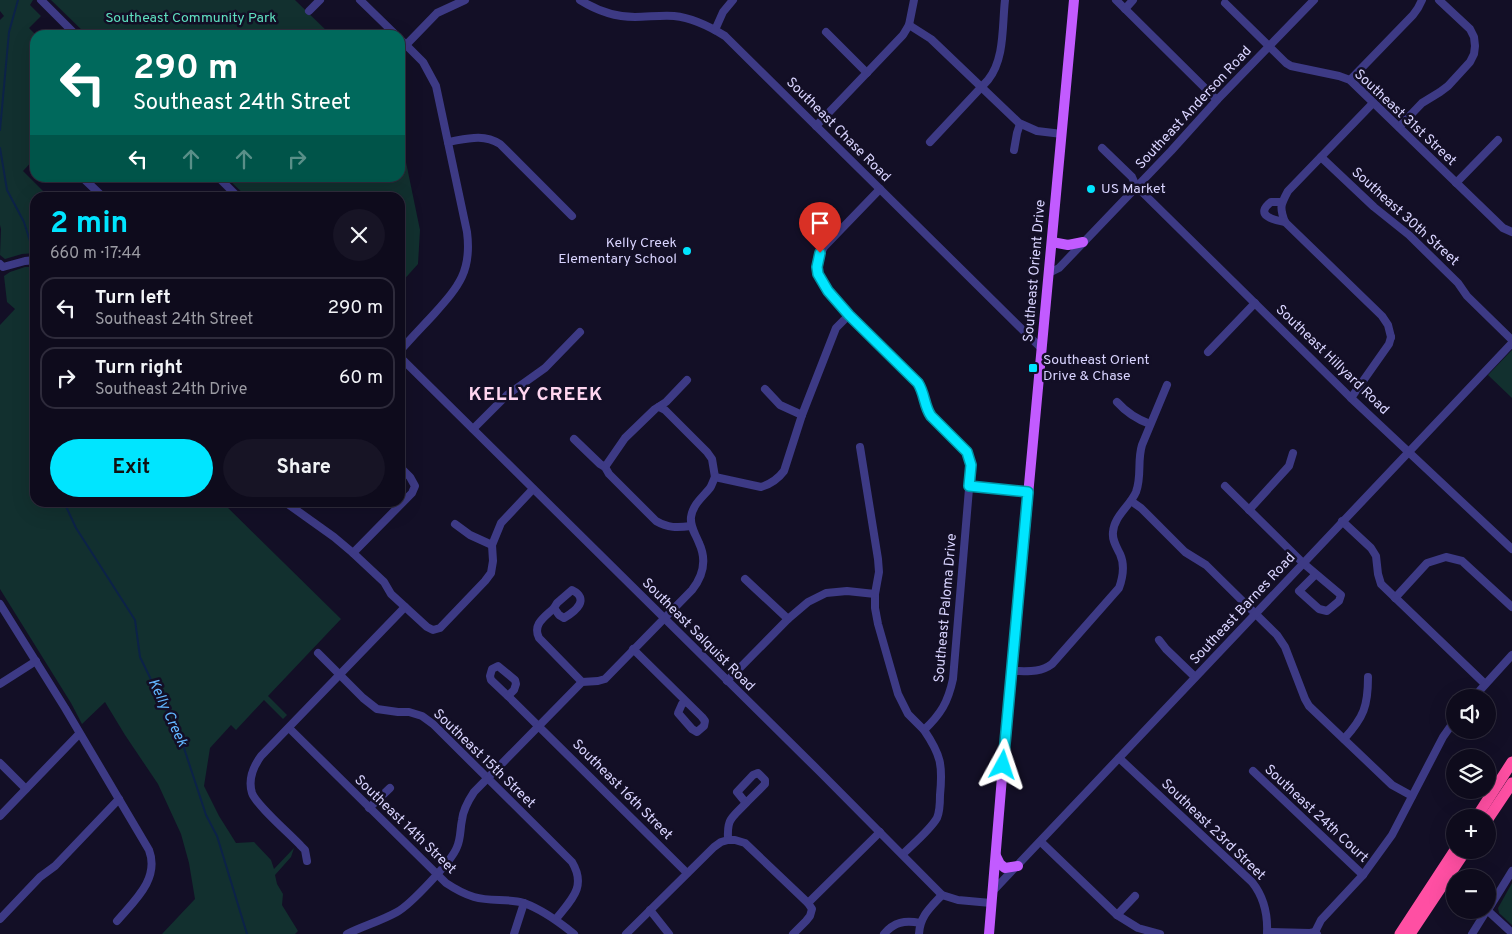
<!DOCTYPE html>
<meta charset="utf-8">
<style>
:root{--surface:#0e0b1c;--page:#171425;--text:#f1f3f6;--muted:#9b9ba3;--line:#2e2b3b;--accent:#00e5ff}
body{margin:0;font-family:Overpass,sans-serif;background:var(--page);color:var(--text);height:100vh;display:flex;flex-direction:column;font-size:19px;white-space:nowrap}
*{box-sizing:border-box;margin:0}
p{font-size:16px;color:var(--muted)}
.icon{flex:none;width:28px;height:28px;fill:none;stroke:currentColor;stroke-width:2;stroke-linecap:round;stroke-linejoin:round}
.map{position:relative;flex:1;overflow:hidden}
.details{position:absolute;left:30px;top:192px;width:375px;height:315px;display:flex;flex-direction:column;background:var(--surface);border-radius:15px;box-shadow:0 5px 20px #0002,0 0 0 1px var(--line)}
.details>*{flex:none}
.hud{position:absolute;left:30px;top:30px;width:375px;height:152px;border-radius:15px;box-shadow:0 5px 20px #0002,0 0 0 1px var(--line);background:#00695c;color:#fff;overflow:hidden}
.tools{position:absolute;left:1446px;top:689px;display:grid;gap:10px}
.tools a{display:grid;place-items:center;width:50px;height:50px;border-radius:50%;background:var(--surface);box-shadow:0 5px 20px #0002,0 0 0 1px var(--line);font-size:25px}
.pin{position:absolute;display:grid;place-items:center;width:42px;height:42px;color:#fff;margin:-51px -21px;border-radius:50% 50% 50% 0;rotate:-45deg;box-shadow:0 0 5px #0007}
.pin .icon{rotate:45deg}
.me{position:absolute;width:55px;margin:-28px;rotate:5deg;stroke-linejoin:round;filter:drop-shadow(0 0 4px #0008)}
.turn{display:flex;align-items:center;gap:18px;height:105px;padding:0 20px;font-size:22px}
.turn .icon{width:65px;height:65px;stroke-width:2.5}
.turn b{display:block;font-size:35px;line-height:42px}
.lanes{display:flex;align-items:center;height:48px;padding:0 20px;background:#0003;justify-content:center;gap:25px;direction:ltr}
.lanes .off{opacity:.35}
.round{display:grid;place-items:center;flex:none;width:52px;height:52px;border-radius:26px;background:var(--page)}
.summary{display:flex;align-items:center;justify-content:space-between;height:85px;padding:0 20px}
h1{font-size:30px;font-weight:700;line-height:38px;color:var(--accent)}
.cta{display:flex;gap:10px;margin-top:auto;padding:10px 20px}
.cta a{flex:1;height:58px;border-radius:30px;background:var(--accent);color:#111;font-size:20px;font-weight:700;line-height:58px;text-align:center}
.cta a+a{background:var(--page);color:var(--text)}
ul{padding:0;list-style:none}
li{display:flex;align-items:center;gap:15px;height:62px;margin:0 10px 8px;padding:0 10px;border:2px solid var(--line);border-radius:15px}
li div{flex:1}
li b{display:block;font-size:19px}
li em{font-style:normal}
.map>svg:first-child{display:block}
</style>
<div class="map">
<svg width="1512" height="934" viewBox="0 0 1512 934">
<rect width="100%" height="100%" fill="#130f26"/>
<g fill="#12302f">
<polygon points="0,0 33,0 30,5 41,16 29,28 36,35 35,35 35,158 23,171 49,197 35,198 35,253 22,254 5,259 0,255 1,229 0,225 0,20 4,16 0,11"/>
<polygon points="51,0 295,0 331,35 87,35"/>
<polygon points="400,133 420,230 418,264 400,284 400,198 247,197 227,178 400,178"/>
<polygon points="25,267 35,267 35,502 223,503 341,619 268,696 287,715 283,719 264,700 236,730 231,725 210,748 204,786 219,816 236,843 254,842 271,860 274,869 294,848 291,857 275,875 277,884 283,894 282,905 298,931 295,934 162,934 195,899 189,863 181,834 158,784 125,735 105,702 82,724 71,703 0,589 0,325 15,309 7,302 4,276 10,272"/>
<polygon points="1512,350 1512,398 1488,375"/>
<polygon points="1512,883 1512,925 1499,913 1498,908"/>
</g>
<g fill="none" stroke-linecap="round" stroke-linejoin="round">
<g stroke="#0c2248" stroke-width="2">
<polyline points="0,130 9,32 18,0"/>
<polyline points="0,148 7,190 24,222 35,257"/>
<polyline points="35,284 34,349 35,368"/>
<polyline points="64,502 76,528 135,620 140,657 183,745 206,815 217,836 247,934"/>
</g>
<g stroke="#3d3a85" stroke-width="8">
<polyline points="41,0 76,35"/>
<polyline points="360,0 396,35"/>
<path d="M580 0C596 10 615 17 635 17 648 17 661 15 674 16 693 18 709 26 725 36L1042 349"/>
<polyline points="1116,0 1217,100"/>
<polyline points="1225,3 1286,63 1291,66 1339,76 1350,80 1503,228 1512,232"/>
<polyline points="1125,9 1133,0"/>
<polyline points="309,11 320,0"/>
<polyline points="909,25 931,39 1019,123 1037,131 1062,134"/>
<polyline points="715,30 723,12 733,0"/>
<polyline points="826,32 867,73"/>
<path d="M400 39 423 62 436 86 467 232C472 271 459 286 434 314 423 326 411 338 400 351"/>
<polyline points="406,45 437,13 465,0"/>
<polyline points="1350,80 1413,15 1418,8 1422,0"/>
<path d="M1373 103 1288 191C1281 204 1279 207 1285 222L1382 316 1388 325 1391 337"/>
<polyline points="816,126 903,35 909,25 914,0"/>
<polyline points="1399,127 1422,103 1440,92 1448,86 1470,62 1474,54 1475,46 1474,37 1470,29 1439,0"/>
<path d="M448 142C466 139 483 133 500 144L572 216"/>
<path d="M930 142 988 80C1005 59 1002 26 1005 0"/>
<polyline points="1102,148 1132,177 1136,186 1351,398 1512,549"/>
<polyline points="1014,150 1017,133 1020,124"/>
<polyline points="1321,157 1374,207 1409,235 1458,283 1467,296 1512,340"/>
<polyline points="83,178 104,198"/>
<polyline points="219,178 239,198"/>
<polyline points="1456,183 1498,140"/>
<path d="M880 189 824 247 817 260 818 274 822 282 836 301 918 383C924 394 924 406 931 416L967 451 971 465 953 679C948 702 941 714 924 730 941 755 943 765 940 795 940 803 940 811 937 818 930 830 913 844 903 854"/>
<path d="M1282 202H1271C1254 215 1273 220 1285 222"/>
<polyline points="0,264 3,267 25,261 35,260"/>
<polyline points="1049,273 1059,268 1171,151 1217,100 1314,0"/>
<polyline points="1208,352 1255,303"/>
<polyline points="400,357 820,772 942,895 958,900 991,903"/>
<polyline points="765,389 780,405 802,415"/>
<polyline points="1351,398 1389,344 1391,337"/>
<path d="M1117 402C1126 412 1136 419 1150 424"/>
<polyline points="659,407 665,410 707,452 712,459 715,477"/>
<polyline points="473,429 507,395 545,368 580,332"/>
<path d="M574 439 600 464 605 467 609 474 656 521C668 528 677 528 691 526"/>
<polyline points="860,447 878,559 879,572 875,594 875,608 878,624 898,694 908,714 924,730"/>
<polyline points="605,467 625,438 655,409 666,402 687,380"/>
<path d="M715 477 761 487C771 484 778 479 784 471L802 415 836 328 849 315"/>
<polyline points="969,486 1028,492"/>
<polyline points="1225,486 1303,563 1341,595 1339,601 1327,611 1319,609 1299,591 1316,574"/>
<polyline points="1131,501 1141,508 1185,552 1206,565 1277,635 1285,647 1305,699 1309,706 1392,785 1412,796"/>
<polyline points="285,502 334,537 353,553 384,582 391,594 427,627 433,630 440,628 485,581 491,573 493,561 492,545 501,523 533,489"/>
<polyline points="1249,510 1289,466 1293,453"/>
<polyline points="1342,521 1371,548 1376,556 1378,574 1381,584 1485,684"/>
<polyline points="455,524 470,535 492,545"/>
<polyline points="353,553 412,493 415,486 410,477 400,467"/>
<polyline points="745,579 788,619"/>
<path d="M572 590C590 599 576 611 564 618L559 615 554 608 557 603Z"/>
<polyline points="1395,598 1427,563 1446,557 1462,561 1512,607"/>
<path d="M0 604 65 708 149 850C160 879 134 901 117 921"/>
<path d="M554 608C545 617 532 624 539 638L582 682"/>
<polyline points="1159,640 1166,649 1195,677"/>
<polyline points="633,649 702,717 705,721 704,726 697,732 692,729 678,713 682,704 686,702"/>
<path d="M318 653 363 698 377 709 398 712H409L422 716 433 724 572 862C587 887 571 900 556 919"/>
<polygon points="498,666 515,680 516,684 514,690 508,696 491,680 490,676 492,669"/>
<path d="M1012 671C1027 671 1040 673 1052 664L1119 588C1123 577 1125 565 1120 554 1116 546 1112 540 1113 532 1114 516 1130 506 1136 492 1142 476 1137 461 1142 445L1167 385"/>
<polyline points="727,681 788,619 808,602 826,593 847,591 875,594"/>
<polyline points="0,684 36,661"/>
<polyline points="508,696 687,873"/>
<polyline points="1473,698 1512,655"/>
<path d="M289 728 446 883C455 889 464 894 474 897 491 902 508 898 524 903 543 910 558 921 574 934"/>
<path d="M1344 739C1364 717 1368 706 1368 677"/>
<path d="M1119 758 1252 882C1264 897 1268 915 1267 934"/>
<polyline points="0,763 26,789"/>
<polyline points="1253,771 1363,875"/>
<polygon points="758,773 765,780 765,784 746,803 737,792 753,775"/>
<polyline points="369,808 390,788"/>
<polyline points="0,816 79,734"/>
<path d="M728 840C727 818 731 819 746 803"/>
<polyline points="1041,842 1117,915 1138,928 1160,934"/>
<path d="M307 861 305 850 301 846C291 835 256 805 252 793 248 780 253 767 261 756L405 607"/>
<polyline points="992,892 1512,343"/>
<polyline points="808,903 880,832"/>
<polyline points="650,910 669,934"/>
<polyline points="1488,910 1512,871"/>
<polyline points="1117,915 1135,896"/>
<polyline points="0,919 40,877 55,866 119,799"/>
<polyline points="1267,932 1310,933 1315,932 1317,934"/>
<polyline points="1315,932 1321,920 1363,875 1392,835 1443,737 1455,720"/>
<path d="M347 934C363 926 381 921 397 912 410 905 452 861 457 847 461 838 460 829 462 820 463 810 468 801 474 792L582 682 598 681 605 679 692 590C703 576 707 560 699 543 695 533 690 527 691 517 693 504 702 498 710 488 712 485 713 481 715 477"/>
<polyline points="514,934 524,903"/>
<polyline points="626,934 714,847 721,842 728,840 735,840 745,843 808,903 812,909 810,916 806,921 793,934"/>
<path d="M884 934C894 922 905 920 920 923"/>
<path d="M919 934C920 916 930 908 942 895"/>
<polyline points="1472,934 1487,910 1512,933"/>
</g>
<g stroke="#c25bff" stroke-width="10">
<polyline points="1052,242 1068,245 1083,242"/>
<polyline points="996,856 1000,864 1005,868 1018,866"/>
<polyline points="989,934 1003,765 1074,0"/>
</g>
<g stroke="#ff4fa3" stroke-width="11">
<polyline points="1476,818 1512,762"/>
<polyline points="1488,819 1512,783"/>
<polyline points="1400,934 1455,850"/>
<polyline points="1410,934 1466,850"/>
</g>
</g>
<g fill="none" stroke-linecap="round" stroke-linejoin="round">
<g stroke="#0095a6" stroke-width="12">
<path id="route" d="M820 253 817 267 818 274 828 291 849 315 918 383C925 394 924 406 931 416L967 452 971 465 969 486 1028 492 1003 765"/>
</g>
<use href="#route" stroke="#00e5ff" stroke-width="9"/>
</g>
<g fill="#00e5ff" stroke="#130f26" stroke-width="2">
<circle cx="1091" cy="189" r="5"/>
<circle cx="687" cy="251" r="5"/>
<rect x="1028" y="363" width="10" height="10" rx="2.5"/>
</g>
<g text-anchor="middle" dominant-baseline="central" stroke-width="5" stroke-linejoin="round" paint-order="stroke">
<g font-size="14" fill="#5fe0c0" stroke="#130f26">
<text x="191" y="18">Southeast Community Park</text>
</g>
<g font-size="14" fill="#d9d4ff" stroke="#130f26">
<text transform="translate(1194 108) rotate(-47)">Southeast Anderson Road</text>
<text transform="translate(1405 118) rotate(43)">Southeast 31st Street</text>
<text transform="translate(838 130) rotate(45)">Southeast Chase Road</text>
<text transform="translate(1405 217) rotate(42)">Southeast 30th Street</text>
<text transform="translate(1035 271) rotate(-85)">Southeast Orient Drive</text>
<text transform="translate(1332 360) rotate(44)">Southeast Hillyard Road</text>
<text transform="translate(946 608) rotate(-85)">Southeast Paloma Drive</text>
<text transform="translate(1243 609) rotate(-47)">Southeast Barnes Road</text>
<text transform="translate(698 635) rotate(45)">Southeast Salquist Road</text>
<text transform="translate(484 759) rotate(44)">Southeast 15th Street</text>
<text transform="translate(622 790) rotate(45)">Southeast 16th Street</text>
<text transform="translate(1316 814) rotate(43)">Southeast 24th Court</text>
<text transform="translate(405 825) rotate(44)">Southeast 14th Street</text>
<text transform="translate(1213 830) rotate(44)">Southeast 23rd Street</text>
</g>
<g font-size="14" fill="#d9d4ff" stroke="#130f26" text-anchor="start">
<text x="1101" y="189">US Market</text>
<text x="677" y="243" text-anchor="end">Kelly Creek<tspan x="677" dy="16">Elementary School</tspan></text>
<text x="1043" y="360">Southeast Orient<tspan x="1043" dy="16">Drive &amp; Chase</tspan></text>
</g>
<g font-size="15" font-style="italic" fill="#62b6ff" stroke="#130f26">
<text transform="translate(167 713) rotate(65)">Kelly Creek</text>
</g>
<g font-size="19" font-weight="bold" letter-spacing="1" fill="#ffd6f0" stroke="#130f26">
<text x="536" y="395">KELLY CREEK</text>
</g>
</g>
</svg>
<div class="tools">
<a><svg class="icon" aria-label="sound" viewBox="0 0 24 24"><path d="M4 9h4l5-4v14l-5-4H4zM17 9q2 3 0 6"/></svg></a>
<a><svg class="icon" aria-label="layers" viewBox="0 0 24 24"><path d="M12 4l9 5-9 5-9-5zM3 14l9 5 9-5"/></svg></a>
<a>+</a>
<a>−</a>
</div>
<div class="pin" style="left:820px;top:253px;background:#d93025"><svg class="icon" aria-label="arrive" viewBox="0 0 24 24"><path d="M6 21V4h12l-3 4 3 4H6"/></svg></div>
<svg class="me" style="left:1003px;top:765px" viewBox="-20 -20 40 40"><path d="M0-17L14 15 0 8-14 15z" fill="#00e5ff" stroke="#fff" stroke-width="4"/></svg>
<div class="hud">
<div class="turn"><svg class="icon" aria-label="left" viewBox="0 0 24 24"><path d="M17 20v-9H6M10 6l-5 5 5 5"/></svg><div><b>290 m</b>Southeast 24th Street</div></div>
<div class="lanes"><svg class="icon" aria-label="left" viewBox="0 0 24 24"><path d="M17 20v-9H6M10 6l-5 5 5 5"/></svg><svg class="icon off" aria-label="ahead" viewBox="0 0 24 24"><path d="M12 20V5M6 11l6-6 6 6"/></svg><svg class="icon off" aria-label="ahead" viewBox="0 0 24 24"><path d="M12 20V5M6 11l6-6 6 6"/></svg><svg class="icon off" aria-label="right" viewBox="0 0 24 24"><path d="M7 20v-9h11M14 6l5 5-5 5"/></svg></div>
</div>
<section class="details">
<div class="summary"><div><h1>2 min</h1><p>660 m · 17:44</p></div><a class="round"><svg class="icon" aria-label="close" viewBox="0 0 24 24"><path d="M6 6l12 12M18 6L6 18"/></svg></a></div>
<ul>
<li><svg class="icon" aria-label="left" viewBox="0 0 24 24"><path d="M17 20v-9H6M10 6l-5 5 5 5"/></svg><div><b>Turn left</b><p>Southeast 24th Street</p></div><em>290 m</em></li>
<li><svg class="icon" aria-label="right" viewBox="0 0 24 24"><path d="M7 20v-9h11M14 6l5 5-5 5"/></svg><div><b>Turn right</b><p>Southeast 24th Drive</p></div><em>60 m</em></li>
</ul>
<div class="cta"><a>Exit</a><a>Share</a></div>
</section>
</div>
